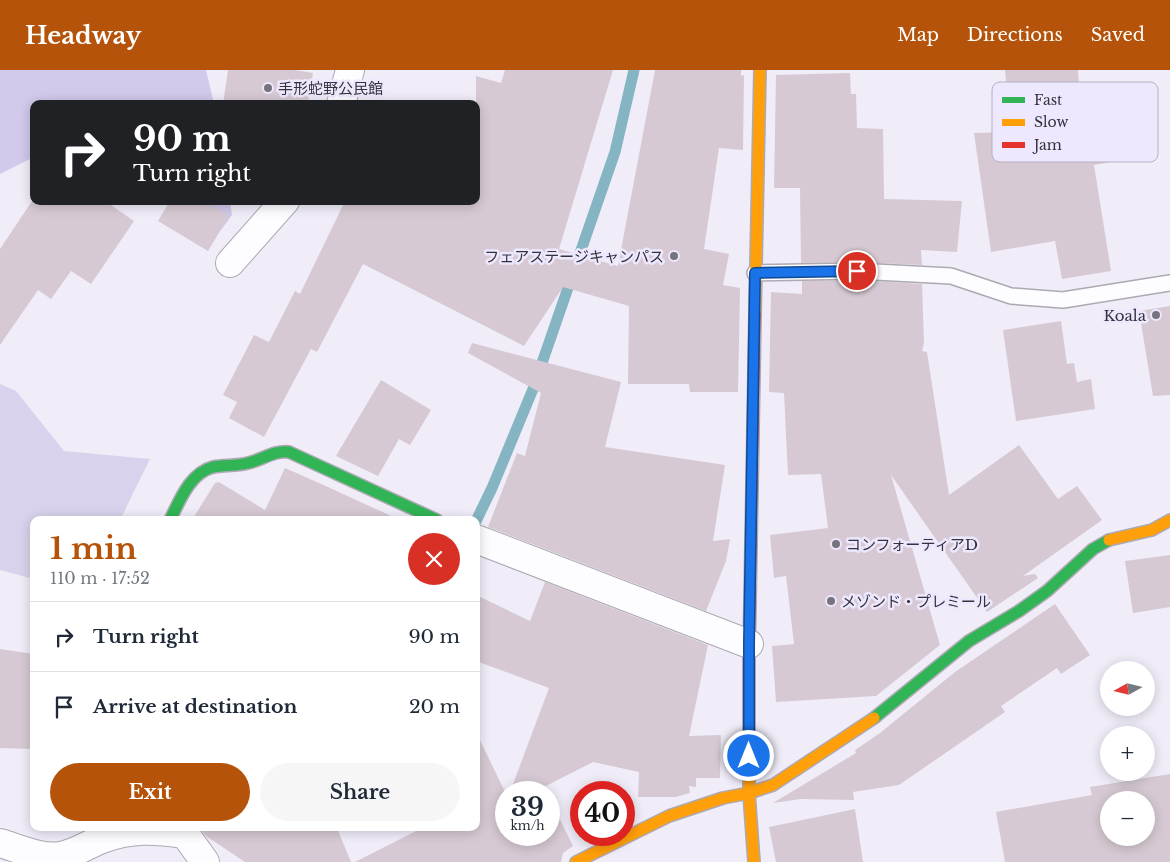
<!DOCTYPE html>
<meta charset="utf-8">
<style>
:root{--surface:#fff;--page:#f6f6f7;--text:#1f2937;--muted:#747a83;--line:#e0e1e3;--accent:#b45309}
body{margin:0;font-family:"Libre Baskerville","Noto Sans JP",serif;background:var(--page);color:var(--text);height:100vh;display:flex;flex-direction:column;font-size:19px;white-space:nowrap}
*{box-sizing:border-box;margin:0}
p{font-size:16px;color:var(--muted)}
.icon{flex:none;width:28px;height:28px;fill:none;stroke:currentColor;stroke-width:2;stroke-linecap:round;stroke-linejoin:round}
.map{position:relative;flex:1;overflow:hidden}
.details{position:absolute;left:30px;top:446px;width:450px;height:315px;display:flex;flex-direction:column;background:var(--surface);border-radius:10px;box-shadow:0 2px 12px #0003}
.details>*{flex:none}
.top-card{position:absolute;left:30px;top:30px;width:450px;height:105px;border-radius:10px;box-shadow:0 2px 12px #0003;background:#202124;color:#fff;overflow:hidden}
.needle{width:32px;rotate:262deg}
.buttons{position:absolute;left:1100px;top:591px;display:grid;gap:10px}
.buttons a{display:grid;place-items:center;width:55px;height:55px;border-radius:50%;background:var(--surface);box-shadow:0 2px 12px #0003;font-size:25px}
.speed{position:absolute;left:495px;top:711px;display:flex;gap:10px;font-size:25px;font-weight:700;text-align:center}
.speed>*{display:grid;place-content:center;width:65px;height:65px;border-radius:50%;background:var(--surface);box-shadow:0 2px 12px #0003;line-height:1}
.speed small{font-size:12px;font-weight:400}
.speed .limit{border:8px solid #d22;background:#fff;color:#111}
.pin{position:absolute;display:grid;place-items:center;width:42px;height:42px;color:#fff;margin:-21px;border:2px solid #fff;border-radius:50%;box-shadow:0 1px 5px #0007}
.me{position:absolute;width:55px;margin:-28px;rotate:0deg;stroke-linejoin:round;filter:drop-shadow(0 0 4px #0008)}
.turn{display:flex;align-items:center;gap:18px;height:105px;padding:0 20px;font-size:22px}
.turn .icon{width:65px;height:65px;stroke-width:2.5}
.turn b{display:block;font-size:35px;line-height:42px}
.round{display:grid;place-items:center;flex:none;width:52px;height:52px;border-radius:26px;background:var(--page)}
.overview{display:flex;align-items:center;justify-content:space-between;height:85px;padding:0 20px}
h1{font-size:30px;font-weight:700;line-height:38px;color:var(--accent)}
.button{display:flex;gap:10px;margin-top:auto;padding:10px 20px}
.button a{flex:1;height:58px;border-radius:30px;background:var(--accent);color:#fff;font-size:20px;font-weight:700;line-height:58px;text-align:center}
.button a+a{background:var(--page);color:var(--text)}
ul{padding:0;list-style:none}
li{display:flex;align-items:center;gap:15px;height:70px;padding:0 20px;border-top:1px solid var(--line)}
li div{flex:1}
li b{display:block;font-size:19px}
li em{font-style:normal}
header{display:flex;align-items:center;gap:30px;box-sizing:border-box;height:70px;padding:0 25px;background:var(--accent);color:#fff}
header strong{font-size:24px}
nav{display:flex;gap:28px;margin-inline-start:auto;font-size:18px}
.map>svg:first-child{display:block}
</style>
<header>
<strong>Headway</strong>
<nav><a>Map</a><a>Directions</a><a>Saved</a></nav>
</header>
<div class="map">
<svg width="1170" height="792" viewBox="0 0 1170 792">
<rect width="100%" height="100%" fill="#f0edf9"/>
<polygon fill="#d9d2ed" points="0,314 16,321 64,381 150,389 120,450 34,450 34,509 0,500"/>
<g fill="#d2c9eb">
<polygon points="0,0 206,0 214,34 34,34 34,87 0,104"/>
<polygon points="186,131 230,131 232,145 221,160 205,155"/>
</g>
<g fill="none" stroke-linecap="round" stroke-linejoin="round">
<polyline stroke="#85b4c2" stroke-width="11" points="476,451 492,418 533,319 615,82 634,0"/>
</g>
<g fill="#d6c9d3" fill-rule="evenodd">
<polygon points="228,0 295,0 313,3 308,34 223,34"/>
<polygon points="505,0 613,0 559,179 618,196 655,0 741,0 741,6 744,5 743,80 719,78 704,179 729,184 723,215 740,218 738,322 690,322 689,314 628,314 629,236 563,217 524,276 363,194 317,282 311,279 264,367 229,348 237,332 223,325 254,265 269,272 295,221 300,224 345,131 476,131 476,6 501,13"/>
<polygon points="1005,0 1078,0 1080,32 1124,26 1134,88 1094,95 1111,201 1062,209 1055,171 991,182 974,63 1010,62"/>
<polygon points="850,3 851,24 856,24 857,58 883,59 884,129 962,131 957,182 921,180 922,195 857,192 801,193 800,118 774,118 776,5"/>
<polygon points="32,131 105,131 134,151 91,214 71,201 51,229 38,220 0,275 0,179"/>
<polygon points="170,131 205,131 229,146 208,181 158,151"/>
<polygon points="857,210 922,214 924,273 922,281 927,282 949,425 1019,375 1058,429 1077,416 1102,450 1023,506 1035,504 1038,508 987,542 891,405 940,575 876,626 776,632 772,576 794,574 786,506 774,508 770,465 828,458 821,404 788,405 784,323 769,322 771,222 802,224 802,211"/>
<polygon points="1170,236 1170,325 1153,326 1139,241"/>
<polygon points="1061,251 1067,294 1074,293 1077,312 1091,309 1095,339 1016,351 1003,260"/>
<polygon points="472,273 621,312 605,377 725,395 713,471 730,469 726,491 706,541 488,457 517,383 525,386 541,323 468,283"/>
<polygon points="381,310 431,340 410,375 399,369 378,406 336,386"/>
<polygon points="285,398 319,413 400,450 192,450 215,413 219,412 265,440"/>
<polygon points="1170,485 1170,537 1133,543 1125,491"/>
<polygon points="545,512 708,575 689,666 721,665 720,708 696,708 696,717 689,716 690,723 676,727 638,727 639,702 593,692 544,717 546,722 510,722 549,618 476,591 476,525 530,551"/>
<polygon points="1055,534 1090,585 1061,604 1057,598 1001,636 1005,642 899,715 853,722 854,730 801,729 773,733 856,683 855,680 880,663 955,602"/>
<polygon points="0,579 34,584 34,679 0,678"/>
<polygon points="476,662 506,724 506,765 549,765 549,727 573,776 563,783 561,792 355,792 422,758 476,758"/>
<path d="M1170 704V792H1005L996 742 1092 725 1090 717ZM1109 730H1146V768H1109Z"/>
<polygon points="855,739 863,792 776,792 769,757"/>
<polygon points="200,758 337,758 351,792 245,792 206,766"/>
</g>
<g fill="none" stroke-linecap="round" stroke-linejoin="round">
<g stroke="#aca9b3" stroke-width="18">
<polyline id="lane" points="755,203 857,201 951,206 1011,226 1063,230 1170,213"/>
</g>
<g stroke="#aca9b3" stroke-width="30">
<g id="street">
<polyline points="341,34 350,0"/>
<polyline points="230,193 285,131"/>
<polyline points="476,469 749,574"/>
<path d="M0 773C18 778 41 789 60 786 74 784 89 774 102 769 133 758 154 760 185 764L205 792"/>
</g>
</g>
<g stroke="#aca9b3" stroke-width="14">
<g id="fast">
<path d="M170 450C180 430 190 403 213 397 225 395 237 396 248 393 262 390 274 380 289 382L437 450"/>
<polyline points="874,648 969,571 1019,541 1047,521 1093,479 1109,470"/>
</g>
</g>
<g stroke="#aca9b3" stroke-width="14">
<g id="slow">
<polyline points="755,244 760,0"/>
<polyline points="1109,470 1152,460 1170,450"/>
<polyline points="749,589 749,723 754,792"/>
<polyline points="576,792 669,746 723,728 749,723 773,715 874,648"/>
</g>
</g>
<g stroke="#aca9b3" stroke-width="14">
<polyline id="jam" points="749,589 755,244"/>
</g>
<use href="#lane" stroke="#fdfcfe" stroke-width="15"/>
<use href="#street" stroke="#fdfcfe" stroke-width="28"/>
<use href="#fast" stroke="#30b455" stroke-width="11"/>
<use href="#slow" stroke="#ff9f0a" stroke-width="11"/>
<use href="#jam" stroke="#e5322d" stroke-width="11"/>
</g>
<g fill="none" stroke-linecap="round" stroke-linejoin="round">
<g stroke="#114b97" stroke-width="12">
<polyline id="route" points="749,686 749,574 755,203 857,201"/>
</g>
<use href="#route" stroke="#1a73e8" stroke-width="9"/>
</g>
<g fill="#76737f" stroke="#ede8fe" stroke-width="2">
<circle cx="268" cy="18" r="5"/>
<circle cx="674" cy="186" r="5"/>
<circle cx="1156" cy="245" r="5"/>
<circle cx="836" cy="474" r="5"/>
<circle cx="831" cy="531" r="5"/>
</g>
<g text-anchor="middle" dominant-baseline="central" stroke-width="5" stroke-linejoin="round" paint-order="stroke">
<g font-size="15" fill="#35323d" stroke="#ede8fe" text-anchor="start">
<text x="278" y="18">手形蛇野公民館</text>
<text x="664" y="186" text-anchor="end">フェアステージキャンパス</text>
<text x="1146" y="245" text-anchor="end">Koala</text>
<text x="846" y="474">コンフォーティアD</text>
<text x="841" y="531">メゾンド・プレミール</text>
</g>
</g>
<rect x="992" y="12" width="166" height="80" rx="8" fill="#ede8fe" stroke="#b6b1c4" stroke-width="1"/>
<rect x="1002" y="27" width="23" height="6" fill="#30b455"/>
<rect x="1002" y="49" width="23" height="7" fill="#ff9f0a"/>
<rect x="1002" y="72" width="23" height="6" fill="#e5322d"/>
<g font-size="14" fill="#35323d">
<text x="1034" y="35">Fast</text>
<text x="1034" y="57">Slow</text>
<text x="1034" y="80">Jam</text>
</g>
</svg>
<div class="buttons">
<a><svg class="needle" viewBox="-14 -14 28 28"><path d="M0-13l5 13h-10z" fill="#e53935"/><path d="M0 13l5-13h-10z" fill="#747a83"/></svg></a>
<a>+</a>
<a>−</a>
</div>
<div class="speed"><div>39<small>km/h</small></div><div class="limit">40</div></div>
<div class="pin" style="left:857px;top:201px;background:#d93025"><svg class="icon" aria-label="arrive" viewBox="0 0 24 24"><path d="M6 21V4h12l-3 4 3 4H6"/></svg></div>
<svg class="me" style="left:749px;top:686px" viewBox="-20 -20 40 40"><circle r="17" fill="#1a73e8" stroke="#fff" stroke-width="3"/><path d="M0-11L8 9 0 5-8 9z" fill="#fff"/></svg>
<div class="top-card">
<div class="turn"><svg class="icon" aria-label="right" viewBox="0 0 24 24"><path d="M7 20v-9h11M14 6l5 5-5 5"/></svg><div><b>90 m</b>Turn right</div></div>
</div>
<section class="details">
<div class="overview"><div><h1>1 min</h1><p>110 m · 17:52</p></div><a class="round" style="background:#d93025;color:#fff"><svg class="icon" aria-label="close" viewBox="0 0 24 24"><path d="M6 6l12 12M18 6L6 18"/></svg></a></div>
<ul>
<li><svg class="icon" aria-label="right" viewBox="0 0 24 24"><path d="M7 20v-9h11M14 6l5 5-5 5"/></svg><div><b>Turn right</b></div><em>90 m</em></li>
<li><svg class="icon" aria-label="arrive" viewBox="0 0 24 24"><path d="M6 21V4h12l-3 4 3 4H6"/></svg><div><b>Arrive at destination</b></div><em>20 m</em></li>
</ul>
<div class="button"><a>Exit</a><a>Share</a></div>
</section>
</div>
